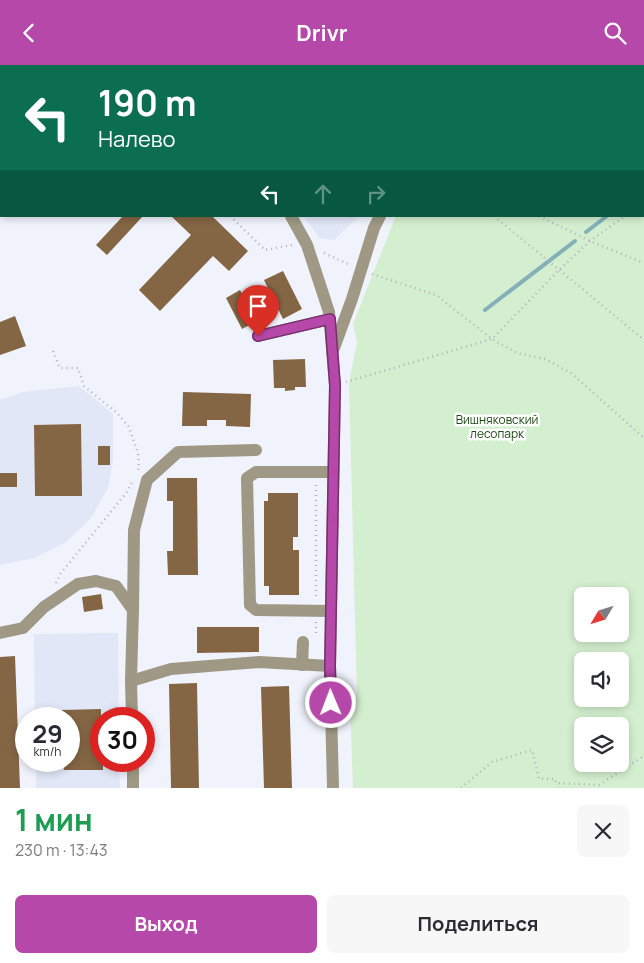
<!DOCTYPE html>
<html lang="ru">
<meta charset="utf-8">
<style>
:root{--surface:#fff;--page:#f7f7f7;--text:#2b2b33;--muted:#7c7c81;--accent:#b548a8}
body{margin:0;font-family:Manrope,sans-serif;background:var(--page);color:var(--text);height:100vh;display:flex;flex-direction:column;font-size:19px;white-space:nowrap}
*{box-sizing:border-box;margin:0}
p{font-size:16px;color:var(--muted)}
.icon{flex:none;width:28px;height:28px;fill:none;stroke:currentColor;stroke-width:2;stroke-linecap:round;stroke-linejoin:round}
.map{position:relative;height:723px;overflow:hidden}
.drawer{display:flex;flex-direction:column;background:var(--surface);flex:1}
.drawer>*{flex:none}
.hud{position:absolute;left:0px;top:0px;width:645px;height:152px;box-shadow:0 2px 8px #0003;background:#0b6e4f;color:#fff;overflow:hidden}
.needle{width:32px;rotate:232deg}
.controls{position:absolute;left:574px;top:522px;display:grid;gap:10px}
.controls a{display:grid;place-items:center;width:55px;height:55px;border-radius:8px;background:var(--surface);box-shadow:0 2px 8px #0003;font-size:25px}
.speed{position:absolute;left:15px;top:642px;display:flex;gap:10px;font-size:25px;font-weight:700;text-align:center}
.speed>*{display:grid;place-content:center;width:65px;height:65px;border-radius:50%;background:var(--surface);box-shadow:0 2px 8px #0003;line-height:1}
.speed small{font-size:12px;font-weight:400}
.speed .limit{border:8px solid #d22;background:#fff;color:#111}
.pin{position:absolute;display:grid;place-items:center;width:42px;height:42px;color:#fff;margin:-51px -21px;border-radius:50% 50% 50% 0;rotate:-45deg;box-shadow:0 0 5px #0007}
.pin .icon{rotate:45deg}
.me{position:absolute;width:55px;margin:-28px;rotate:359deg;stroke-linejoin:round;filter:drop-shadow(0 0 4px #0008)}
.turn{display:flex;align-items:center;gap:18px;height:105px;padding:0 15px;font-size:22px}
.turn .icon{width:65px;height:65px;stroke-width:2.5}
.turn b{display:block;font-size:35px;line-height:42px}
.lanes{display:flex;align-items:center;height:48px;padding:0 15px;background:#0003;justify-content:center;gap:25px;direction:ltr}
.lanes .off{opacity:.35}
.round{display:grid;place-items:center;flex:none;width:52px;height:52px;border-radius:8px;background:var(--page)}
.overview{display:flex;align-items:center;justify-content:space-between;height:85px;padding:0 15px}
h1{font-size:30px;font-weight:700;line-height:38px;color:#1e9e55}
.primary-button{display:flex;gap:10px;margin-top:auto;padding:10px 15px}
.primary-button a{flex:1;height:58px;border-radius:8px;background:var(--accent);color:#fff;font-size:20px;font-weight:700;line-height:58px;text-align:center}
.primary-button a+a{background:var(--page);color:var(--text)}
header{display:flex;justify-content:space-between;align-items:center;height:65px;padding:0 15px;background:var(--accent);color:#fff;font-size:22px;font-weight:700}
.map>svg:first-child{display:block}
</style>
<header><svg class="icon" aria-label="back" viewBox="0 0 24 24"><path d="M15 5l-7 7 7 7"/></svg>Drivr<svg class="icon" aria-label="search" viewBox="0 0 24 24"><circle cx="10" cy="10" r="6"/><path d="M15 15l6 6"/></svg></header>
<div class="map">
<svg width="644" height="723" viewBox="0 0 644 723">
<rect width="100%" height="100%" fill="#f0f3fc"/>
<g fill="#e1e7f7">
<polygon points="304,151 359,151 334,175 319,173"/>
<polygon points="79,321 113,349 113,396 108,423 91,453 66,477 34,493 0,500 0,335 23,327"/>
<polygon points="118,568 119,654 101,654 101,696 119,696 120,723 36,723 36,696 69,696 69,654 35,654 34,569"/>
</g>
<path fill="#d4efcf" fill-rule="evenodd" d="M534 0H644V723H353L350 641 357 633 349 317 357 277 353 259 395 153 396 151H644V1H533ZM620 531V569H582V531ZM620 596V634H582V596ZM620 661V699H582V661Z"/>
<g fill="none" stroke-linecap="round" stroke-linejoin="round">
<g stroke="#84b0b7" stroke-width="4">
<polyline points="586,167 607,151"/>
<polyline points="485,245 575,176"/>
</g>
</g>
<g fill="#846644">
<polygon points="123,151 143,151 107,190 96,180"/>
<polygon points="171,151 212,151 248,186 229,206 213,191 160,246 139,225 191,170"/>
<polygon points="283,206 302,244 283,254 264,215"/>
<polygon points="240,225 257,256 242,264 226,233"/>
<polygon points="15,251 26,281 0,290 0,257"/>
<polygon points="305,294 306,322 295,322 295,325 285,326 285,323 274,323 273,295"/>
<polygon points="183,327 251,329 250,362 226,361 226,355 207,355 207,361 182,361"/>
<polygon points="81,359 82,431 35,431 34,360"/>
<rect x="98" y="381" width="12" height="19"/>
<rect x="0" y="408" width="17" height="14"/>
<polygon points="167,413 197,413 198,510 168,510 167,486 173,486 173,436 167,436"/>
<polygon points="268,428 298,428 298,472 293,472 293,485 299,485 299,530 269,530 269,521 264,521 264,436 268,436"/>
<polygon points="101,529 103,544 84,547 82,532"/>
<polygon points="197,562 259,562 259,587 197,588"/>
<polygon points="15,591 20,723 0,723 0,592"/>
<polygon points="197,618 199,723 171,723 169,619"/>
<polygon points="289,621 292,723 264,723 261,622"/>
<polygon points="101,644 101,696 103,696 103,705 64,705 63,696 69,696 69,688 73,688 73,660 69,660 69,654 62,654 62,645"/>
</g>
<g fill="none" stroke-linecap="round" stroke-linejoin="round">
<g stroke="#b1b3bb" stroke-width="2.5" stroke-dasharray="1 4" stroke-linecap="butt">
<polyline points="362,0 362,1"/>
<polyline points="415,0 417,1"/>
<polyline points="6,1 9,0"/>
<polyline points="96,1 96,0"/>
<polyline points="0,5 1,4"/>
<polyline points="230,151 265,185 292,180"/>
<polyline points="494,151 644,275"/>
<polyline points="539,151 590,176 644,198"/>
<polyline points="324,188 350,200"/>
<polyline points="372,209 436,230 492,274 517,288 545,294 571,308 644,373"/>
<polyline points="53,286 60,303 78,303 84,321 117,348 129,362 138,388 139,403 138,405"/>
<polyline points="346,317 492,274 559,205 590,176 625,151"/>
<polyline points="316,420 316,534"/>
<polyline points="56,518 61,508 127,427 132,417"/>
<polyline points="316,557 316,572"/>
<polyline points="461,723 492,697 532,685 539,714 555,714 556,718 599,720 644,691"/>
</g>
<g stroke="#9e9885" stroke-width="12">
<polyline points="517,1 518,0"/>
<polyline points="0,105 1,104"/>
<polyline points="291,151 307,180 329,247 335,321 330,601 333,723"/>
<polyline points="258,271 330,254"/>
<polyline points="334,283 352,234 374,163 380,151"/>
<polyline points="133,545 134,465 147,415 178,387 256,385"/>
<polyline points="331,546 256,545 250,540 247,413 256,407 333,407"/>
<polyline points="0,568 23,563 44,542 78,519 96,516 116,521 133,545 131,616 132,654"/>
<polyline points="302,600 303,577"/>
<polyline points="131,616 171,604 259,597 330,601"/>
<polyline points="133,696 133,723"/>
</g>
</g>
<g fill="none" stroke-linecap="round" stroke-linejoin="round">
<g stroke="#762f6d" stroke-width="12">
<polyline id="route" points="258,271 330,254 335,320 330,601 331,638"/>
</g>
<use href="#route" stroke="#b548a8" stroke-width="9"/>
</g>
<g text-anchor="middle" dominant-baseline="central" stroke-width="5" stroke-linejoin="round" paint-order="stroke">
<g font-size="12" fill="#1d4815" stroke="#fff">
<text x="497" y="354">Вишняковский<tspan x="497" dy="14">лесопарк</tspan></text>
</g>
</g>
</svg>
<div class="controls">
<a><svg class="needle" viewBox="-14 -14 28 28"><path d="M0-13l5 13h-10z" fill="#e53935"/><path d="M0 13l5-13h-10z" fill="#7c7c81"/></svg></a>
<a><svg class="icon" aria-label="sound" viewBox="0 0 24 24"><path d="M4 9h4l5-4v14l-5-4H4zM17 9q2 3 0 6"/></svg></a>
<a><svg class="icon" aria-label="layers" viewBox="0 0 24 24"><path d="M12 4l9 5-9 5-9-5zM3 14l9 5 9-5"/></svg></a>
</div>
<div class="speed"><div>29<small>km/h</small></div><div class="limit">30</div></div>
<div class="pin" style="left:258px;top:271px;background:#d93025"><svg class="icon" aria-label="arrive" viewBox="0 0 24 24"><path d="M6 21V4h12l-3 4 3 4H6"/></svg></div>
<svg class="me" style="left:331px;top:638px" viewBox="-20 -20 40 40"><circle r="17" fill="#b548a8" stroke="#fff" stroke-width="3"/><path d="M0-11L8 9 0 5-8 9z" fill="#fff"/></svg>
<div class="hud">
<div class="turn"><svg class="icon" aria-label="left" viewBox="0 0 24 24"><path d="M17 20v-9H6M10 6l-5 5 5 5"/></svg><div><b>190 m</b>Налево</div></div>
<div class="lanes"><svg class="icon" aria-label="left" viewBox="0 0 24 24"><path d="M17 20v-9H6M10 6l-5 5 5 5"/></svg><svg class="icon off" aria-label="ahead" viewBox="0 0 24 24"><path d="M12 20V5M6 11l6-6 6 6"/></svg><svg class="icon off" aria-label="right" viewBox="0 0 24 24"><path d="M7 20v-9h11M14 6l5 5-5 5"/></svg></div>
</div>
</div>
<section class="drawer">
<div class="overview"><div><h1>1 мин</h1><p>230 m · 13:43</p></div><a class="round"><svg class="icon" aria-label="close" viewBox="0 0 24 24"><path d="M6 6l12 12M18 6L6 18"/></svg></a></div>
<div class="primary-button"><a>Выход</a><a>Поделиться</a></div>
</section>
